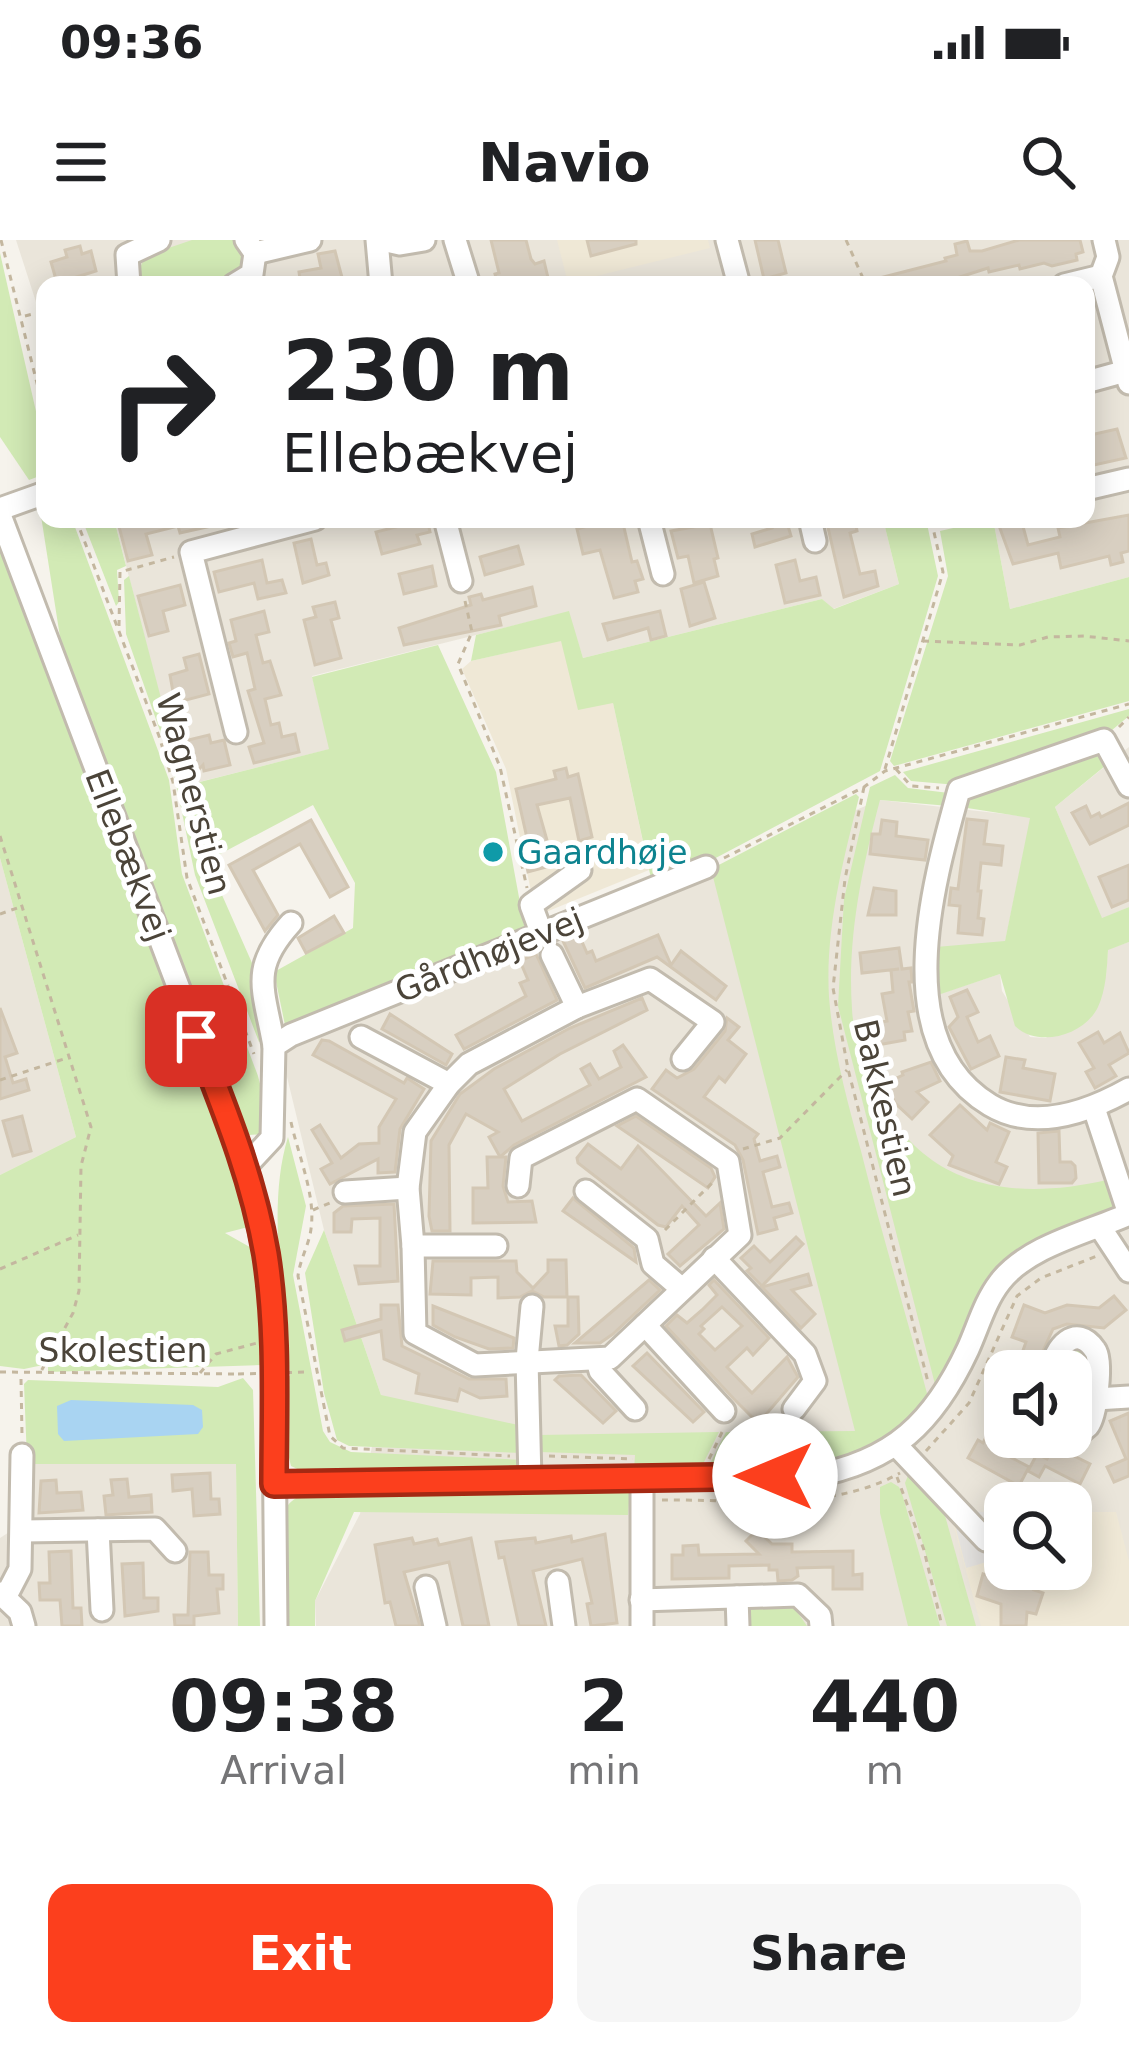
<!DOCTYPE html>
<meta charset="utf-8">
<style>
:root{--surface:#fff;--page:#f6f6f6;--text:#202124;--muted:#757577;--accent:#fc3f1d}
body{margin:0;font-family:"DejaVu Sans",sans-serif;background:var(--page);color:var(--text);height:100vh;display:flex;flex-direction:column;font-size:45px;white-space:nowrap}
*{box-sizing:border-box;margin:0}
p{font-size:39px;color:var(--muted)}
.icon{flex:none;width:66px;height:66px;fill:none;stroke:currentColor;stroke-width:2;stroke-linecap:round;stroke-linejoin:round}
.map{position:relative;height:1386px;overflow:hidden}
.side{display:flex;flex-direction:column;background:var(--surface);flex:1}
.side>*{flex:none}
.hud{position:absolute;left:36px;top:36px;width:1059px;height:252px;border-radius:24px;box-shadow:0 6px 30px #0003;background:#fff;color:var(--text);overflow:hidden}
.fabs{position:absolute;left:984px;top:1110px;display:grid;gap:24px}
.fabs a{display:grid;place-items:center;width:108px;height:108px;border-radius:24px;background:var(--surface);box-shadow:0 6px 30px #0003;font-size:60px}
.pin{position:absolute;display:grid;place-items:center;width:102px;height:102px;color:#fff;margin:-51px;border-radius:24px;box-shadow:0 6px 18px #0006}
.me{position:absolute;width:132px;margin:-66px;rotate:270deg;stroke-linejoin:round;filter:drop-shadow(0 0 9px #0008)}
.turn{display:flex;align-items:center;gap:42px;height:252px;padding:0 48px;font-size:54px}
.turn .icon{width:156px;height:156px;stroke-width:2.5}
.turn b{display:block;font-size:84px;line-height:102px}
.eta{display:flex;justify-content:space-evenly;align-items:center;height:204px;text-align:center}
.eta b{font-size:72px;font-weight:800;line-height:84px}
.cta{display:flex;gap:24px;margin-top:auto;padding:24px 48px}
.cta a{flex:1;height:138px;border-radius:24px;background:var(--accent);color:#fff;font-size:48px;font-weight:800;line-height:138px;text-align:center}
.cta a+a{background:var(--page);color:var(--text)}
.status{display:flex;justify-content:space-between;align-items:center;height:84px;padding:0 60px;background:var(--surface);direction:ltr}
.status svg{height:33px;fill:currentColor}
header{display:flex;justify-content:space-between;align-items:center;height:156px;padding:0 48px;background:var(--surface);font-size:54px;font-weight:800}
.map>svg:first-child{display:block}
</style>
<div class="status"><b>09:36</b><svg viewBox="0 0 49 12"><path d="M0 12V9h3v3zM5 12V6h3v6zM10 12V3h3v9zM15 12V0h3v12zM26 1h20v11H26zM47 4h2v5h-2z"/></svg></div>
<header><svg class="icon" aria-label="menu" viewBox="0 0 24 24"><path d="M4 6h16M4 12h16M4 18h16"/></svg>Navio<svg class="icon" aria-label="search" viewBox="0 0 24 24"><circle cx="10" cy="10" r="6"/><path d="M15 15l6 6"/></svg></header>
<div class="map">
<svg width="1129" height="1386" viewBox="0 0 1129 1386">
<rect width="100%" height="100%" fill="#f6f3ec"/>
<g fill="#eae5da" fill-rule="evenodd">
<polygon points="16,0 1129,0 1129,337 1010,369 993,279 1086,279 1086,45 45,45 45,90"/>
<polygon points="114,279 883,279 899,344 833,369 822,359 583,418 568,372 312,436 330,509 183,546"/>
<polygon points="1129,507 1129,667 1102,679 1055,567"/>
<path d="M880 560 1031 577 1005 702 936 755 1000 734 1002 751 1030 797 1046 798 1106 736 1108 709 1129 702V931L1124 934 1129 941V1386H316L315 1361 360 1274 381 1155 324 990 281 812 288 805ZM1005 1131H1071V1197H1005ZM1005 1263H1071V1329H1005Z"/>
<polygon points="0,618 76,897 0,935"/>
<polygon points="236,1223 238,1386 0,1386 0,1298 34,1276 34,1224"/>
</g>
<g fill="#efe8d6">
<polygon points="557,0 708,0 710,8 568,43"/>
<polygon points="562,400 613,463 649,630 536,676 506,529 462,429 471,421"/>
<polygon points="1071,1272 1116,1272 1129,1321 1129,1386 981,1386 952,1279 969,1274 1005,1273 1005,1329 1071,1329"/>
</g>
<g fill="#d2eab5">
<polygon points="192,0 235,0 242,11 240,30 205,45 142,45 138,33 145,16"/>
<polygon points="0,13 45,211 45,234 29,240 0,197"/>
<polygon points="45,274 45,279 72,279 169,540 182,634 258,836 267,871 263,894 249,895 63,416 41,276"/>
<polygon points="82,279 114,279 126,326 117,330 119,362 116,366"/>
<polygon points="883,279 926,279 938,336 880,531 710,621 652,643 613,463 578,470 561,401 471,421 476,395 569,371 583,418 822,359 834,369 899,344"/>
<polygon points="993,279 1010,369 1129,337 1129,461 894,526 890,521 948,336 940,291"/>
<polygon points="0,309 220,878 252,986 225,993 255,1010 261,1125 48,1132 48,1124 24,1129 0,1126 0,935 76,897 0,618"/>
<polygon points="129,336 184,546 329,509 312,437 438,405 496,532 525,690 286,790 274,732 353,688 355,643 313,565 207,621 256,732 266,798 259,802 195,635 172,525 126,394 124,340"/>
<polygon points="1129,469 1129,476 1106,495 957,545 911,541 903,532"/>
<path d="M1097 508 1105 526 1055 567 1102 678 1129 667V702L1108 710C1107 728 1106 750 1098 767 1084 796 1038 808 1015 786L1000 734 935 756 936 707 1005 701 1030 578 961 567 973 548Z"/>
<path d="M895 535 908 548 949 553V566L880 560C862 628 847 698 852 769 853 794 863 817 872 839 914 946 1006 963 1107 940L1115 968 1019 1016 937 1152 838 766 844 659 870 547Z"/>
<path d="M856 554 859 557C843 621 825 690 829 757 833 809 847 861 861 911 882 995 907 1077 929 1161 848 1237 812 1226 708 1228L726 1192 855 1191 711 629Z"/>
<path d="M288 897 306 966 293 1035 323 1191 330 1202 351 1212 524 1220 520 1229 511 1233 308 1234 291 1226 283 1193 282 1137 290 1136C285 1061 266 968 288 897Z"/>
<polygon points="324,990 381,1155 523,1186 523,1213 349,1206 337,1200 324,1153 305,1033"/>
<polygon points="1079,1108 1092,1128 1084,1177 1071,1186 1071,1131 1056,1131 1065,1110"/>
<polygon points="243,1138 253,1150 260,1386 238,1386 236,1224 34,1224 27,1220 24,1144 28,1140 218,1147"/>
<polygon points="719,1192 702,1226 639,1231 634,1230 635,1215 539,1212 538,1195"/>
<polygon points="909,1233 944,1272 976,1386 947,1386 905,1243"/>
<polygon points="891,1242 899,1247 903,1257 940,1386 908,1386 880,1273 880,1247"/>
<path d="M624 1247 630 1251 628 1275 354 1272 315 1361V1386H286C285 1362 278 1287 286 1269 292 1256 306 1254 319 1251Z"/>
<polygon points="791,1363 807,1386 742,1386 741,1365"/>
</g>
<polygon fill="#e5e3e0" points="964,1271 1005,1273 1005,1308 990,1321 966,1328 954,1281"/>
<polygon fill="#a9d4f2" points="71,1160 193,1165 202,1170 203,1187 198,1194 64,1201 58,1194 57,1166"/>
<g fill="#d8cfc1" stroke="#d3c7b4" stroke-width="3" fill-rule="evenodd">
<polygon points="491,0 526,0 531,19 535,24 544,21 549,42 498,45 495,34 499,33"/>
<polygon points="587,0 636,0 636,4 591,16"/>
<polygon points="755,0 778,0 786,33 764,39"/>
<polygon points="1019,0 1080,0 1083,12 1076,14 1077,20 1052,26 1044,23 1020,29 1019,25 989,32 988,28 935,45 872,45 872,40 946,21 945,18 957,15 955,4 967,1 970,11 982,11"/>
<polygon points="80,6 82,14 91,11 96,31 57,43 51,22 67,17 65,10"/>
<polygon points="335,11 344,45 301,45 299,32 321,28 318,14"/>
<polygon points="1117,189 1126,218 1094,225 1092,216 1086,218 1086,196"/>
<polygon points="1129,275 1129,311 1121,313 1123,322 1111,325 1109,316 1061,328 1058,313 1013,324 998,283 1021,279 1028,305 1060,297 1058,288"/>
<polygon points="117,279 219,279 220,284 180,293 178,286 146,294 152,315 128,321"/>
<polygon points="427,279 430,292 417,295 420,304 382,314 376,292"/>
<polygon points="600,279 622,279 632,322 637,321 643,339 635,341 638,352 614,358 600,310 583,314 577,289 601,282"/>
<polygon points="769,279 786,279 791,296 755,307 752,294 772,288"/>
<polygon points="826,279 855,279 857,291 850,293 860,334 875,331 878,346 844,357"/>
<polygon points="710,284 718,318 714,319 718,336 694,343 688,316 678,318 671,291"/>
<polygon points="311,299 317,325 326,323 329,335 303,343 294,303"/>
<polygon points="518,306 523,324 485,335 480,317"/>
<polygon points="262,320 267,343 282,340 286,353 258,359 254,343 219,352 214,332"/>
<polygon points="795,320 800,341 816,337 820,355 785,363 776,325"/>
<polygon points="432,326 436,346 404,354 399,334"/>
<polygon points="704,342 715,378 690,386 681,349"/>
<polygon points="180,345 185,365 163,371 168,391 149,396 138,356"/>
<polygon points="532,347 536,366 499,376 501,385 404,405 399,388 471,365 469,357 481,354 483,360"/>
<polygon points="335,362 339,378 331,380 341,418 315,425 304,380 316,377 313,367"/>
<polygon points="264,371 269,392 256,395 263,423 270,421 281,455 265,459 271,485 279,483 282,497 295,494 299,512 254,523 249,507 264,503 248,451 255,449 247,413 233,417 229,403 236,401 231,380"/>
<polygon points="660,371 666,396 651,400 648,388 608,400 603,384"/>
<polygon points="199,414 209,454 175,463 170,435 187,430 184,418"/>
<polygon points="209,495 211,503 224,500 230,525 204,531 203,525 187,542 180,511 190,509 188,500"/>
<polygon points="566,528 568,537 578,534 592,597 579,601 570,558 537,565 554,625 528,632 523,609 529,607 516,549 556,539 554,531"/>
<polygon points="1129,563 1129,585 1090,604 1072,573 1086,566 1091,577 1099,573 1101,577"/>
<polygon points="967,579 987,581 984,604 1003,606 1001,625 981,623 978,651 981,651 978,678 984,679 982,695 958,693 960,666 949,665 951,648 958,649"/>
<polygon points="311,580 348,647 330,657 300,604 253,630 278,675 265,691 229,625"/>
<polygon points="882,580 897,582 896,596 928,600 925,620 870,614 872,594 880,594"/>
<polygon points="1129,625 1129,660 1112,667 1099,637"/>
<polygon points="874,648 896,651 896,675 868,675"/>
<polygon points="334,676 344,693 306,713 298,698"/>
<polygon points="579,695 587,713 592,711 596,721 658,695 671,725 681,711 726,746 716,760 657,717 585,748 563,701"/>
<polygon points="899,708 902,729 911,728 912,742 909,742 914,771 908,772 912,791 904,792 905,800 872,806 868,785 887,781 882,754 893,752 891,730 899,729 862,733 860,713"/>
<polygon points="536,714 557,760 464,809 456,795 526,756 520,743 528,740 520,721"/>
<polygon points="967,750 978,772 967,777 978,802 990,796 999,816 971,829 949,787 958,777 950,757"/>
<polygon points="642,758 647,770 560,814 504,849 522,881 590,845 581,829 590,824 599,839 621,827 614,811 623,805 646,837 514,905 500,917 489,897 498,892 466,874 449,905 450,991 432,991 429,976 431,901 460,854 494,829 570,788"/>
<polygon points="0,768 17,813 5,817 13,843 26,839 29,850 0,859"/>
<polygon points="390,774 452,814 446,825 382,789"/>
<polygon points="727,778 739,787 728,800 746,814 725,842 719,837 704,857 758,894 754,899 760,921 777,916 780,927 763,932 772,967 789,963 792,973 774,978 777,989 758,994 743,920 735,905 652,849 666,830 677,838 694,829 725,791"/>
<polygon points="1098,792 1104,803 1120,793 1129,813 1109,825 1116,836 1095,848 1086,832 1094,828 1079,803"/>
<polygon points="322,800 329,801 404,843 407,838 424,849 400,889 395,932 378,933 378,919 330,944 321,929 332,923 312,890 320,885 341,918 359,904 379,903 379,887 396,859 313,815"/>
<polygon points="1006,817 1025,820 1023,828 1055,834 1050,861 1000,852"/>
<polygon points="931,822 940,841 917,852 928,862 912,879 895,863 886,843 903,835 902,832"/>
<polygon points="960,865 987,890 990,883 1009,892 996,922 1007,927 999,944 949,925 953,916 930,895"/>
<polygon points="22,876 31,911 13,916 3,881"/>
<polygon points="636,876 711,928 715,937 708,948 617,886"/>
<polygon points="1059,891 1060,922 1071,922 1075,926 1076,938 1072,943 1039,943 1038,893"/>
<polygon points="588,904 621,929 638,906 706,976 720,963 724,989 680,1026 668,1014 699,985 682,966 666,987 658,985 578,923 577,918"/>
<polygon points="487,917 506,917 503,946 508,962 532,961 536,982 473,983 473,948 488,948"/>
<polygon points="573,958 634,1008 636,1022 563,971"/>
<polygon points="394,964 398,1041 359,1044 355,1026 380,1026 380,978 352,979 351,992 334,992 334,973 343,966"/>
<polygon points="796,997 803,1004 762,1046 747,1031 751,1028 741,1018 754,1006 770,1022"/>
<polygon points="548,1020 566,1020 567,1057 544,1057 532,1051 520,1057 498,1058 498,1037 471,1038 471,1055 430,1054 433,1021 516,1021 517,1032 533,1048 548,1032"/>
<polygon points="808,1034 811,1045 792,1050 815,1074 801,1088 762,1047"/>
<polygon points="649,1040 660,1050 613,1094 600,1103 575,1103"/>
<path d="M714 1040 769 1098 753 1115 747 1108 727 1127 752 1153 787 1117 798 1137 762 1179 756 1181 733 1158 666 1086 677 1075 687 1083 702 1070 717 1055 709 1045ZM722 1067 742 1086 715 1110 699 1094 704 1089 701 1086Z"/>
<polygon points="1114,1056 1126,1070 1104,1088 1067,1084 1053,1089 1038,1122 1021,1116 1026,1102 1012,1097 1024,1065 1045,1073 1067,1065 1099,1068"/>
<polygon points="568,1057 578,1057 579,1094 567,1105 559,1106 555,1086 568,1086"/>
<polygon points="381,1065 398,1065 402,1106 469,1139 506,1139 507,1156 480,1158 460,1149 457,1161 416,1153 419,1134 384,1119 381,1091 345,1101 342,1090 381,1079"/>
<polygon points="433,1066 514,1098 513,1108 489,1109 455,1097 433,1085"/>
<polygon points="647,1113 704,1172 693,1182 633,1126"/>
<polygon points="581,1135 616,1171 603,1183 555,1140 559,1136"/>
<polygon points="1129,1173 1129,1236 1114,1242 1107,1227 1126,1219 1110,1181"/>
<polygon points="987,1195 999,1202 995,1209 1029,1227 1019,1246 968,1218 978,1200 983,1203"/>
<polygon points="1054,1206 1090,1224 1080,1244 1045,1226 1039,1237 1028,1231 1037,1214 1047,1219"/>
<polygon points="210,1233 211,1259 219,1259 220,1274 194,1276 192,1249 173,1251 172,1235"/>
<polygon points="127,1239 129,1257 151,1255 152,1272 106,1275 104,1256 113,1255 111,1240"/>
<polygon points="56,1240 57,1253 81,1252 83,1270 39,1273 41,1241"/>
<polygon points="757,1290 772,1304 792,1304 792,1312 853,1311 853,1335 862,1334 862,1349 833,1349 833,1327 797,1328 798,1336 792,1340 778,1341 777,1330 769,1330 769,1325 729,1326 729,1338 672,1339 672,1315 683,1315 683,1306 698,1305 699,1315 759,1314 746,1301"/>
<polygon points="605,1294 617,1383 591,1386 587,1364 592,1363 582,1319 533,1331 546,1386 519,1386 504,1317 499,1318 496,1302 535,1298 536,1303 571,1296 572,1302"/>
<polygon points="412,1298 414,1304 437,1299 439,1305 471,1298 489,1386 463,1386 449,1322 404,1332 420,1386 396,1386 390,1362 385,1363 375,1305"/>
<polygon points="71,1311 73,1368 81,1368 82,1386 62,1386 60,1360 40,1360 39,1343 50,1343 49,1312"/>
<polygon points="190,1312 208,1312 209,1335 223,1335 223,1349 217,1349 219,1373 194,1376 194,1386 175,1386 174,1375 188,1375"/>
<polygon points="143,1323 144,1358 158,1358 158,1371 125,1376 122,1324"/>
<polygon points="1017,1329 1047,1329 1034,1350 1043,1353 1036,1374 1027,1372 1026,1386 1001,1386 1001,1364 977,1356 983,1334 1008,1342"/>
</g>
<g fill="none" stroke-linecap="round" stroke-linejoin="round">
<g stroke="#c2bbae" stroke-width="27">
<g id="minor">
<polyline points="377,0 381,45"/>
<polyline points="382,0 400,4 424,0"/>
<polyline points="455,0 469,45"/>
<polyline points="727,0 739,45"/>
<polyline points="1104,0 1108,17 1101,36 1129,143"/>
<polyline points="255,13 310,0"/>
<polyline points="129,45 127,15 159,0"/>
<polyline points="234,45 252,34 255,13 246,0"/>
<polyline points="1064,45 1101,36"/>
<polyline points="1086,142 1126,131"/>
<polyline points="1086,249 1129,239"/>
<polyline points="0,269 45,253"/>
<polyline points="0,275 246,926 265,1013 273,1071 276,1386"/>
<polyline points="445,279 461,341"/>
<polyline points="649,279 663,334"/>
<polyline points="810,279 815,301"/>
<polyline points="236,492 191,312 315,279"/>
<path d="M1129 546 1104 500 959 550C933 643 887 803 990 865 1035 892 1088 872 1129 849"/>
<polyline points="541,692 531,665 580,630"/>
<polyline points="552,715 577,767"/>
<polyline points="361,797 449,844"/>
<path d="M274 806C264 749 249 729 291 683"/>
<polyline points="246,926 272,898 274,806 291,795 706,627"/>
<polyline points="586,951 647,999 653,1024 682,1049"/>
<polyline points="345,952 408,948"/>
<polyline points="1100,987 1129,1031"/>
<polyline points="413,1006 408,948 415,892 449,844 469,824 577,767 650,739 713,782 683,819"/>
<polyline points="496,1006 413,1006 415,1093 475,1125 610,1118 740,995 728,922 637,859 521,918 518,946"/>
<polyline points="714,1018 805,1114 815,1141 794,1169"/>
<polyline points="645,1085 724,1171"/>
<polyline points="597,1120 600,1131 635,1169"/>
<path d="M1051 1131C1054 1108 1076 1082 1095 1110 1103 1121 1096 1176 1088 1186 1082 1192 1079 1192 1071 1194"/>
<polyline points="1096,1159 1129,1157"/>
<polyline points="896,1205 986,1300"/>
<polyline points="530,1240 527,1120 532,1066"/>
<path d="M275 1244 812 1236C893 1222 934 1182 968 1109 978 1087 985 1061 1000 1042 1027 1006 1089 992 1129 974L1094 868"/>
<polyline points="98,1290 102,1370"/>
<polyline points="23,1291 155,1289 175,1311"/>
<polyline points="558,1342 564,1386"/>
<polyline points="426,1347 435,1386"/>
<polyline points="0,1353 20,1372 24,1386"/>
<polyline points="6,1356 20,1329 22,1215"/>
<polyline points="737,1357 738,1386"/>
<polyline points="641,1360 798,1355 820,1376 821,1386"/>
<polyline points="642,1386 642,1239"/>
</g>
</g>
<g stroke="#c4b79f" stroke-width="3" stroke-dasharray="6 6" stroke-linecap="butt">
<polyline points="1,0 45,175"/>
<polyline points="846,0 866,45"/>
<polyline points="25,76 45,71"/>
<polyline points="76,279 159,496 173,542 187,638 254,814"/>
<polyline points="935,286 964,279"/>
<polyline points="465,361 472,392 458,424 500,527 527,648"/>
<polyline points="119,386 120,332 174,317"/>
<polyline points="923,401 1020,405 1048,397 1084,396 1129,401"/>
<polyline points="1119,487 1129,477"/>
<polyline points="885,529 943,332 931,279"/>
<polyline points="896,529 911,546 939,548"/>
<polyline points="864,547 845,639 833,748 848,829 928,1142"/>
<polyline points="0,596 91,887 81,926 79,1051 73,1073 39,1135"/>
<polyline points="724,618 864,547 885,531 1129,464"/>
<polyline points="0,674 20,667"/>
<polyline points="0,840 67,818"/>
<path d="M291 882C298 915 316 955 311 989 309 1005 300 1019 298 1036L330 1196 343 1208 510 1216"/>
<polyline points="743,909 780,898 847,830"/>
<polyline points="313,970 332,962"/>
<polyline points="665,990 713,942"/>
<polyline points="0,1029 78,995"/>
<polyline points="0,1132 238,1134"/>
<polyline points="200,1133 216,1114 257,1103"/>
<polyline points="21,1139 22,1195"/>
<polyline points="926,1211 969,1163 1017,1056 1041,1038 1097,1016"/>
<polyline points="549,1216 633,1219"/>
<polyline points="709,1219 723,1190"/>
<polyline points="897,1237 924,1310 942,1386"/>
<path d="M662 1260C739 1259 831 1272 900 1233"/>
</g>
<use href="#minor" stroke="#fff" stroke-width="21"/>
<polyline stroke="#c4b79f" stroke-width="3" stroke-dasharray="6 6" stroke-linecap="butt" points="238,1134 307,1132"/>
</g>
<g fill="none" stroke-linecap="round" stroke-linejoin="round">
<g stroke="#a42913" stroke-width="30">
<path id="route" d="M196 796C224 868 253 938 266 1014 278 1090 274 1168 274 1244L775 1236"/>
</g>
<use href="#route" stroke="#fc3f1d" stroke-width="21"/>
</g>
<circle fill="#0f9aa8" stroke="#fff" stroke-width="4.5" cx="493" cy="612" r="12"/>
<g text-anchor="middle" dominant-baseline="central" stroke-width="10" stroke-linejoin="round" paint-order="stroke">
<g font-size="33" fill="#4b4439" stroke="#fff">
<text transform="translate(194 554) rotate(75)">Wagnerstien</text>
<text transform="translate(128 615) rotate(69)">Ellebækvej</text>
<text transform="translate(489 715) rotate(-22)">Gårdhøjevej</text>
<text transform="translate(885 868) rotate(77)">Bakkestien</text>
<text x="123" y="1110">Skolestien</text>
</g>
<g font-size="33" fill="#0d838f" stroke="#fff" text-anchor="start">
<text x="517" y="612">Gaardhøje</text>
</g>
</g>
</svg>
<div class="fabs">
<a><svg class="icon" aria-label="sound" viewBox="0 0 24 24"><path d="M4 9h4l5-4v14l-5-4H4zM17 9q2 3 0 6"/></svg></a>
<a><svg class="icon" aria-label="search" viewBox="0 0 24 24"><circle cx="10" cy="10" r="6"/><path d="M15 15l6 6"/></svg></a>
</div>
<div class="pin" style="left:196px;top:796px;background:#d93025"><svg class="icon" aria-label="arrive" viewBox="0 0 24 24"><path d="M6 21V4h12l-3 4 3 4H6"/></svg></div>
<svg class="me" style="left:775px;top:1236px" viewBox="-20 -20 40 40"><circle r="19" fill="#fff"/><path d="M0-13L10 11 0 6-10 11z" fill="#fc3f1d"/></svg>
<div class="hud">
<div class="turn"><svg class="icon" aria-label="right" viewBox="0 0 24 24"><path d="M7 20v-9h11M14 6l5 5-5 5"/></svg><div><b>230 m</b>Ellebækvej</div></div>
</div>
</div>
<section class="side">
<div class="eta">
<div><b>09:38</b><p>Arrival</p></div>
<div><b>2</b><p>min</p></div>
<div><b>440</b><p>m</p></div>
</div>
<div class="cta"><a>Exit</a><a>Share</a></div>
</section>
